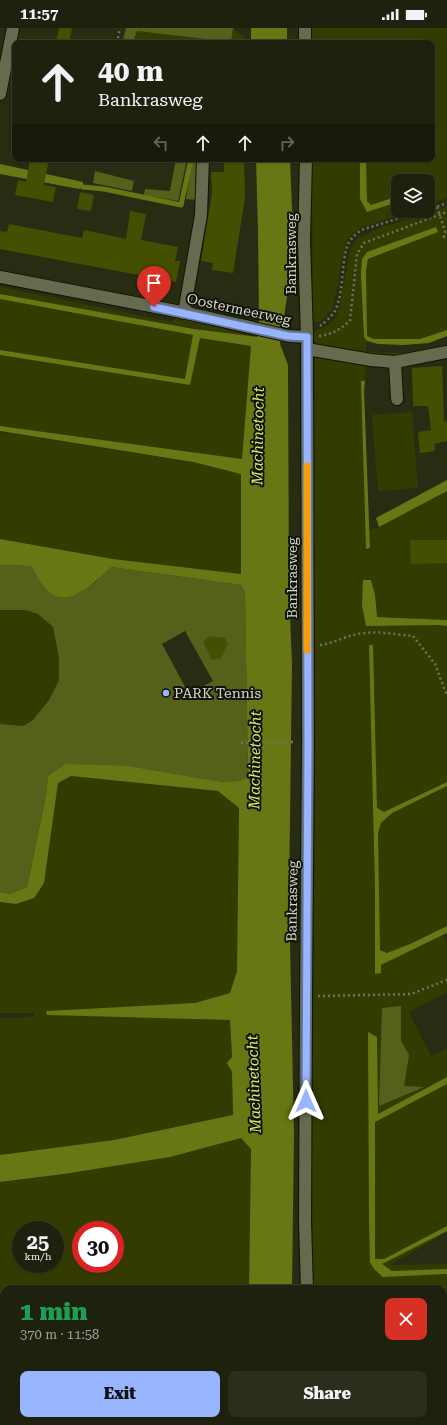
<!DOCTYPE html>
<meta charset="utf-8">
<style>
:root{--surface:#1e210e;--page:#2b2e1c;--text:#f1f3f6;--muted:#a1a39e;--line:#3c3e2e;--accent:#99b5fd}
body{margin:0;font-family:"Roboto Serif",serif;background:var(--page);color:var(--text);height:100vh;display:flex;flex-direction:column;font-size:15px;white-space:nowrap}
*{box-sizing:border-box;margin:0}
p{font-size:13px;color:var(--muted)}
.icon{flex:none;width:22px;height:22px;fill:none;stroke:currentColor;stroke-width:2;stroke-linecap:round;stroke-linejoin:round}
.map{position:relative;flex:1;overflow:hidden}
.details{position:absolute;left:0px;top:1257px;width:447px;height:140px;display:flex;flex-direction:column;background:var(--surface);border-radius:12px 12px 0 0;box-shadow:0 1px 3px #0004,0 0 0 1px var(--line)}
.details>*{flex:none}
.hud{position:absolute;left:12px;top:12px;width:423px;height:122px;border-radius:8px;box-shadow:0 1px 3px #0004,0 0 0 1px var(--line);background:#1e210e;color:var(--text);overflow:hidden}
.controls{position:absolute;left:391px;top:146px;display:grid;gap:8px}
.controls a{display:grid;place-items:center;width:44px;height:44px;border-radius:8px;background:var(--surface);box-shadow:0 1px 3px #0004,0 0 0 1px var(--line);font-size:20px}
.speed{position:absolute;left:12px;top:1193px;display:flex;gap:8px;font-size:20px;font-weight:700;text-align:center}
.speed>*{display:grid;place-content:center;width:52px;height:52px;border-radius:50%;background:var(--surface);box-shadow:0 1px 3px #0004,0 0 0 1px var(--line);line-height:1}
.speed small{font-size:10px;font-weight:400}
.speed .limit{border:6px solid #d22;background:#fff;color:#111}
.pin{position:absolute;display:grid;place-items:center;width:34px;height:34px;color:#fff;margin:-41px -17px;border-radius:50% 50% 50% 0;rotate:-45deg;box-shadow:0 0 4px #0007}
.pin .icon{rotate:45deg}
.me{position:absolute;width:44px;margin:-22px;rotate:0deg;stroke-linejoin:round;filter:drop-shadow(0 0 3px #0008)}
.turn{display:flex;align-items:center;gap:14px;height:84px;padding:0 20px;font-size:18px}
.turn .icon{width:52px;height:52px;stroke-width:2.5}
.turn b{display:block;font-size:28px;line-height:34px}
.lanes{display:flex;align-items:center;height:38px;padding:0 20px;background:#0003;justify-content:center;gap:20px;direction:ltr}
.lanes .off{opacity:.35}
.round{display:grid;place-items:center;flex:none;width:42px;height:42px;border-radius:8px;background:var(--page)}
.overview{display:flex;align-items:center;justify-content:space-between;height:68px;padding:0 20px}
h1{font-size:24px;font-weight:800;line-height:30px;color:#1e9e55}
.cta{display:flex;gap:8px;margin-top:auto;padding:8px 20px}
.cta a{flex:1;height:46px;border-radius:8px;background:var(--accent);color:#111;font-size:16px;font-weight:800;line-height:46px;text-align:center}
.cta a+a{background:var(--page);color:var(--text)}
.status{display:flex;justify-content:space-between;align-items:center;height:28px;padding:0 20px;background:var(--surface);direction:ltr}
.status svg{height:11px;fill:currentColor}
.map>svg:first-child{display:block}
</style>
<div class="status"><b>11:57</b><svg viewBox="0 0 49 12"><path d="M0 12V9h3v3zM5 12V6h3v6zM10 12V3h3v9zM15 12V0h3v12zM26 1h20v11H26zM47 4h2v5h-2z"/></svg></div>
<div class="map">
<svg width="447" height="1397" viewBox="0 0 447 1397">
<rect width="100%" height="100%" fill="#282c13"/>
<g fill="#343b00" fill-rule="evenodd">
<polygon points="233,0 251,15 134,15 137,3 231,14"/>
<polygon points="311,0 447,0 447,170 428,177 428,153 398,153 398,168 364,179 368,184 398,174 398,183 412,183 360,200 347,212 341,235 338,255 332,282 320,294 313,295 312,131 432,131 432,15 311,15"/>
<polygon points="447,179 447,302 420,311 374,311 367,308 366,242 368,231 438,204 367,224 361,247 364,309 367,313 366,324 401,325 400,327 367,329 315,317 313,304 327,298 336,290 340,276 350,222 358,210 380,200"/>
<polygon points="0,259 172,294 178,288 194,294 257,309 194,301 0,266"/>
<polygon points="0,271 193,307 186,351 0,322"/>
<polygon points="200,310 251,318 242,431 0,398 0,327 190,357"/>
<polygon points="315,327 366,335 364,362 364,492 370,515 369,502 379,499 447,463 447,592 377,589 447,596 447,898 410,916 387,925 380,922 373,617 369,618 375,860 375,946 381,937 444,907 447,916 447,964 409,984 431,1028 447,1020 447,1049 378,1086 376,1093 447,1056 447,1204 390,1237 447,1236 447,1302 443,1303 443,1261 313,1261 312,1112 315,767 314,502"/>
<polygon points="412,384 418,460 378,463 372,387"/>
<polygon points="0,404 193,434 241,445 241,546 113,531 0,511"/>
<polygon points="0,582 25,582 38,586 53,599 59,630 59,652 49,672 33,692 23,698 0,696"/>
<polygon points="71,748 218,763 239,780 237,943 230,965 195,975 46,983 48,987 230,992 232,1029 228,1035 232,1044 233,1088 114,1112 0,1127 0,990 34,989 34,985 0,985 0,874 16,876 44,855 58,754"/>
<path d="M241 1110 251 1121 249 1261H4V1393H236L231 1397H0V1154L64 1146 170 1129ZM21 1202H55V1236H21ZM81 1202H115V1236H81Z"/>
<polygon points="443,1366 445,1366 447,1378 447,1397 375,1397 388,1393 443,1393"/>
</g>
<g fill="#56601a" fill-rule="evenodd">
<polygon points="126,0 233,0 231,14 137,3 133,15 122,15"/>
<polygon points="176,131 187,131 178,173 144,167 145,161 170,163"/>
<polygon points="192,131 201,131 199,172 186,171"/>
<polygon points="95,143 134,153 132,163 93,155"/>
<path d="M0 537 31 538 46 559 93 556 111 539 241 557 245 565 248 749 238 753 224 754 129 738 48 748 46 767 27 859 10 866 0 864V696L23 698 33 692 49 672 59 652V630L53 599 38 586 25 582H0ZM185 603 213 653 189 666 162 616Z"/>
<polygon points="401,978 401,1013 409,1027 404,1058 424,1059 379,1078 382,980"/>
</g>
<g fill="#697614">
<rect x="251" y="0" width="36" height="15"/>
<path d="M256 131H290L293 205 289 255 280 316 288 337 289 562 292 636 289 868 294 1106 292 1261H249L251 1121 241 1110 170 1129 64 1146 0 1154V1127L114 1112 233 1087 232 1044 227 1035 232 1029 230 992 47 987 46 983 195 975 230 965 237 943 239 780 218 763 71 748 58 755 44 855 34 870 16 876 0 874V864L10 866 27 859 46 767 48 748 66 736 129 738 224 754 238 753 248 749 245 565 241 557 111 539C99 551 70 579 52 566 44 561 36 546 31 538L0 537V511L113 531 241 546V446L193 434 0 403V398L242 431 251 318 200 310 190 357 0 327V322L185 351 193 307 0 271V266L194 301 257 309 259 293 258 203Z"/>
<polygon points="360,131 366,131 367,173 371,177 398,168 398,174 367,184 360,171"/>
<polygon points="0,136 83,154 83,159 79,161 0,146"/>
<polygon points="436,199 438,204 368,231 366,242 367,308 374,311 420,311 447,302 447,308 429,315 403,317 378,316 367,313 364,309 361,247 362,231 367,224"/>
<polygon points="361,353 365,353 364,362 370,520 366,521"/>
<polygon points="447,452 447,463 379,499 376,490"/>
<polygon points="363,552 371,552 375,567 377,589 447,592 447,598 438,597 366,598 362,577"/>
<polygon points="369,617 373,617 377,780 384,784 447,754 447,758 392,785 381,795 378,805 380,922 387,925 410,916 447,898 447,905 381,937 381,945 375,946 375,860"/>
<polygon points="368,1004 377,1009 378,1086 447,1049 447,1056 375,1094 375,1231 384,1231 447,1198 447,1203 382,1236 392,1243 447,1241 447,1246 383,1249 374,1241 370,1234 369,1192"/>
<polygon points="447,1320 447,1378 445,1366 443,1366 443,1321"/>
<polygon points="236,1393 388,1393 375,1397 231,1397"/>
</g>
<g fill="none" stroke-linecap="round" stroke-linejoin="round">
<polyline stroke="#697614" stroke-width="5" points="83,159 104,161 181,177 191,131"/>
</g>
<g fill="#454f01">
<polygon points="59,0 72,0 69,15 56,15"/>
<polygon points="30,131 49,131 44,157 56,159 53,174 15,167 18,152 26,154"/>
<polygon points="224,131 244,131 245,170 233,245 212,242 213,235 201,233 212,165 211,144 224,144"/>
<polygon points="80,164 94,167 91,183 77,181"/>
<polygon points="130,183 146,186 141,212 178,219 175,233 180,233 176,254 0,221 0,203 7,204 9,196 82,210 84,202 126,211"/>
<polygon points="442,338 444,394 447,393 447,413 434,416 435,423 420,425 418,404 431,402 428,378 413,378 412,340"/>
<polygon points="410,512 447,512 447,535 411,536"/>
<polygon points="209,608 225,610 228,616 221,630 212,632 203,614"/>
</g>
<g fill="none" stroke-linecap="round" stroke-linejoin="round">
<g stroke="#111400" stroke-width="14">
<g id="minor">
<polyline points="305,0 305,15"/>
<polyline points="0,66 13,0"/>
<polyline points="306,131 304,212 307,309 308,716 306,968 305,1193 307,1261"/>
<polyline points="0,249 192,286 289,308 307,309"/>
<polyline points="184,285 201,187 203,131"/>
<polyline points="307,321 371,332 395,334"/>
<polyline points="397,371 395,334 447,324"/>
<polyline points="443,1309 447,1308"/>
</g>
</g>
<g stroke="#6f735e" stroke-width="2.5" stroke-dasharray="2 3" stroke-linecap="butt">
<polyline points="117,15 120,0"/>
<polyline points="437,179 445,203 444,209 447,208"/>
<polyline points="428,182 447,175"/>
<path d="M320 298C325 294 331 289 335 283 344 264 341 239 347 219 349 212 355 207 361 202L423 183"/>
<path d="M319 308C333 306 339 302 350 293L357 226 364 215 447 184"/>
<path d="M320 617C336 615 348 606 365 605 381 603 398 607 413 608L435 636 447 668"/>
<polyline points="241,715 294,714"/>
<polyline points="318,968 411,966 447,952"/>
<polyline points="442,1393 443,1397"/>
<polyline points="422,1397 440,1393"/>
</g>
<use href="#minor" stroke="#666b50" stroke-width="12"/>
</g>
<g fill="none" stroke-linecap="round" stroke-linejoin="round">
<g stroke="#6376a4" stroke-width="10">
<polyline id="route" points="154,279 288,308 307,309 308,716 306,1073"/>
</g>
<use href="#route" stroke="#99b5fd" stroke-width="7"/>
<polyline stroke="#f59e0b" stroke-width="7" points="307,438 307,622"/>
</g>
<circle fill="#99b5fd" stroke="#111309" stroke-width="1.5" cx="166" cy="665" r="4"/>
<g text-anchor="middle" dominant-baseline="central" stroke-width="4" stroke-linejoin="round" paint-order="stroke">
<g font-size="14" fill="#d4d7c8" stroke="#111309">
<text transform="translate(291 226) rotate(-90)">Bankrasweg</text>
<text transform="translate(239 281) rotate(12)">Oostermeerweg</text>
<text transform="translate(292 550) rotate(-90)">Bankrasweg</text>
<text transform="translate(292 873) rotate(-89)">Bankrasweg</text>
</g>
<g font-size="14" fill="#d4d7c8" stroke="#111309" text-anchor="start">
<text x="174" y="665">PARK Tennis</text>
</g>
<g font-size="15" font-style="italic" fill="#d7eb74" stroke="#111309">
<text transform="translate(258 408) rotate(-89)">Machinetocht</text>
<text transform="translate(255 732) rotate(-89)">Machinetocht</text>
<text transform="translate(254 1056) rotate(-92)">Machinetocht</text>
</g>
</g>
</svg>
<div class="controls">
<a><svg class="icon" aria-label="layers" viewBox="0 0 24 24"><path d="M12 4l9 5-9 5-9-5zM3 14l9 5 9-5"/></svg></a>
</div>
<div class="speed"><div>25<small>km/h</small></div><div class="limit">30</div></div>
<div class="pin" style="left:154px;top:279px;background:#d93025"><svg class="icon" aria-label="arrive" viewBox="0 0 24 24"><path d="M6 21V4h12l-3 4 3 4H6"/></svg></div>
<svg class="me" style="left:306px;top:1073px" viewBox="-20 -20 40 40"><path d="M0-17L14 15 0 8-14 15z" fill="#99b5fd" stroke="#fff" stroke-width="4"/></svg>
<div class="hud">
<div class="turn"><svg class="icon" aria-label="ahead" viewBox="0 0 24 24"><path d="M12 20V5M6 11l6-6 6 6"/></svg><div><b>40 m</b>Bankrasweg</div></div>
<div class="lanes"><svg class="icon off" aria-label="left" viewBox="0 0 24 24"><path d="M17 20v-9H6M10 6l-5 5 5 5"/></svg><svg class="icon" aria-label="ahead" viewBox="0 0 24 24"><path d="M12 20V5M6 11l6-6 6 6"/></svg><svg class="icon" aria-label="ahead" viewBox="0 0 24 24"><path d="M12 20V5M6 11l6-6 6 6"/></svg><svg class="icon off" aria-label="right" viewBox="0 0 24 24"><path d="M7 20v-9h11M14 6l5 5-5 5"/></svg></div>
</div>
<section class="details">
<div class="overview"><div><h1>1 min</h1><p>370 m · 11:58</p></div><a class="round" style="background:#d93025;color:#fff"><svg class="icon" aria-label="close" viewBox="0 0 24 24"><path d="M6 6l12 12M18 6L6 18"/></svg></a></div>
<div class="cta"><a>Exit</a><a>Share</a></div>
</section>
</div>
